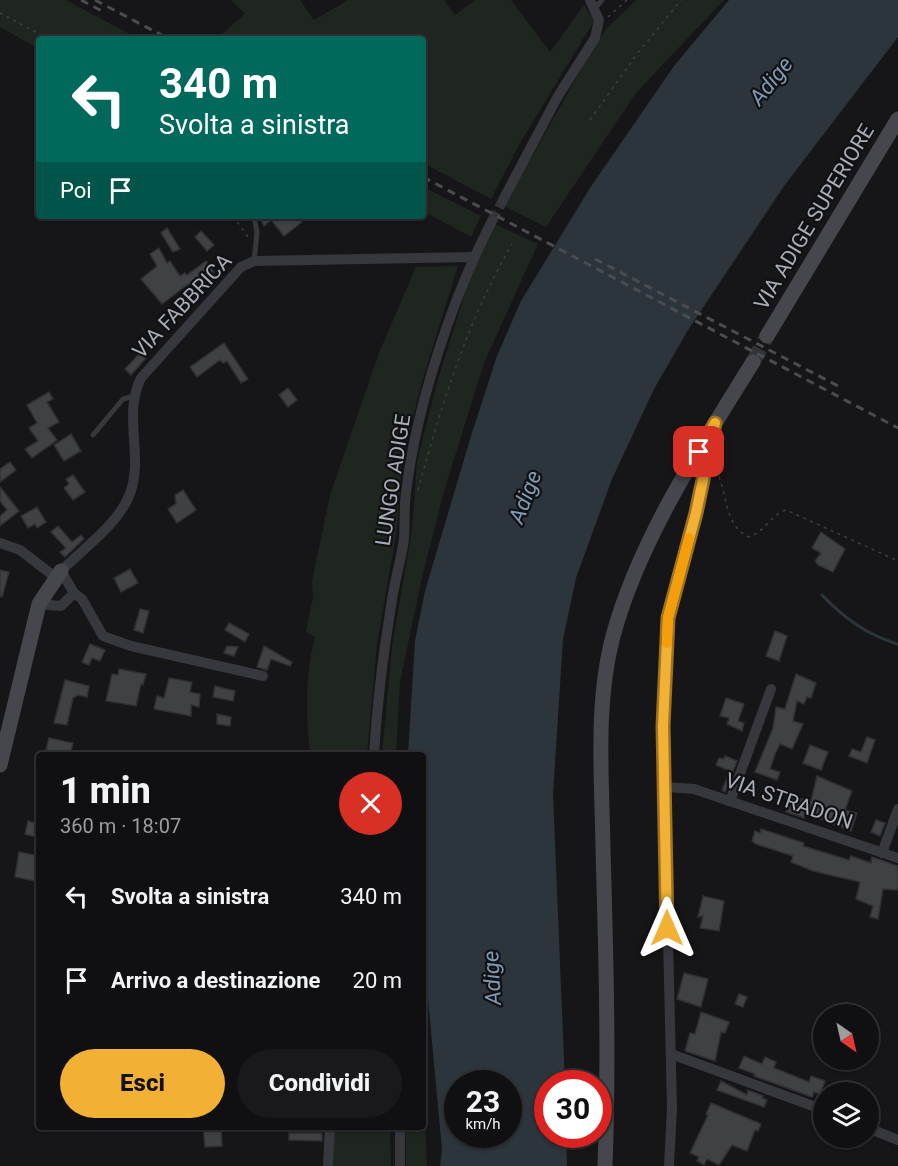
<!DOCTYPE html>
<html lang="it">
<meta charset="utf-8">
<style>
:root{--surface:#101012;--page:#19191b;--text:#f1f3f6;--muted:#9c9d9f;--line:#303032;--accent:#f2b134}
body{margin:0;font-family:Roboto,sans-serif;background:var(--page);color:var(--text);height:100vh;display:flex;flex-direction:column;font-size:22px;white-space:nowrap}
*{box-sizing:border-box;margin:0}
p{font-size:20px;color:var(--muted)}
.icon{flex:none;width:33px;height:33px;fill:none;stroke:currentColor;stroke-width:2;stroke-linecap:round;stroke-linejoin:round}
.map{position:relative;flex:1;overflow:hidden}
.sheet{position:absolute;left:36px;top:752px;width:390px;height:378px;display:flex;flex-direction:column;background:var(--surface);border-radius:6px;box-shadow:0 2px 4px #0004,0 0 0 2px var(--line)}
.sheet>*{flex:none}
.banner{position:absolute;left:36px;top:36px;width:390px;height:183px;border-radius:6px;box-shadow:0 2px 4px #0004,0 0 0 2px var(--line);background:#00695c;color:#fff;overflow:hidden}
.needle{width:39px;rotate:146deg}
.controls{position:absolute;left:813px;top:1004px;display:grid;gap:12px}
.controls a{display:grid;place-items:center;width:66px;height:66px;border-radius:50%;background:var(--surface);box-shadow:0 2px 4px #0004,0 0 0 2px var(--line);font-size:30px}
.speed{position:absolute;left:444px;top:1070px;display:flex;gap:12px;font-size:30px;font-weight:700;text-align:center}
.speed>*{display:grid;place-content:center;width:78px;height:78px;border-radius:50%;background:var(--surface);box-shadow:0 2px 4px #0004,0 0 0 2px var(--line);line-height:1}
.speed small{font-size:15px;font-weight:400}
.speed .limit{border:9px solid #d22;background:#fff;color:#111}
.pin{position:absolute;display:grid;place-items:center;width:51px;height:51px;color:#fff;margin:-26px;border-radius:12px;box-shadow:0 3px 9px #0006}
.me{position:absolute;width:66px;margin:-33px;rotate:0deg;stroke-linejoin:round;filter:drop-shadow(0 0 4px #0008)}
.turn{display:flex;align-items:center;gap:21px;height:126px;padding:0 24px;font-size:27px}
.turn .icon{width:78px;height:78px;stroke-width:2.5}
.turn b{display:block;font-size:42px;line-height:51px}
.then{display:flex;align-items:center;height:57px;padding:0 24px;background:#0003;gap:12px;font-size:22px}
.round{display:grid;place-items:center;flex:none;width:63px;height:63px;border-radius:32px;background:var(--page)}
.head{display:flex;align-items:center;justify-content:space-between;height:102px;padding:0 24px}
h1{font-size:36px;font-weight:800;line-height:45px}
.cta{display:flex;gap:12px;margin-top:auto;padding:12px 24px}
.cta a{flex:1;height:69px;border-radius:36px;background:var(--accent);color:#111;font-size:24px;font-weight:800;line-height:69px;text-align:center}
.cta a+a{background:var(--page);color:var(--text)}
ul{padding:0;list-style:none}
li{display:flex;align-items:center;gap:18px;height:84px;padding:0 24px}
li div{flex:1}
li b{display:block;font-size:22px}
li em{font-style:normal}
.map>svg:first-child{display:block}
</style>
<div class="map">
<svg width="898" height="1166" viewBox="0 0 898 1166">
<rect width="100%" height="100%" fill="#161618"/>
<g fill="#1e261f">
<polygon points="0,0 66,0 139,39 39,39 39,49 0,27"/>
<polygon points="231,0 300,0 314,20 348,0 444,0 455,15 475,0 511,0 550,52 584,5 594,21 520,143 491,199 423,163 423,39 216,39 245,14"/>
<polygon points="636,0 724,0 636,93 546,227 504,206 590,54 606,29"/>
<polygon points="423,187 481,216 471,237 423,211"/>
<polygon points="495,224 538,244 484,363 445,488 422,577 400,682 396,754 382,754 392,646 412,530 417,462 438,379 475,261"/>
<path d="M458 266 424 375 402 459 397 529 377 644 367 754H310C306 717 305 673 315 637L306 632 313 596 312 581 330 495 379 353 416 267Z"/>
<polygon points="423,1090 427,1166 406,1166 406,1127 423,1126"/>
<polygon points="335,1127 390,1127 391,1166 332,1166"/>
</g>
<path fill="#2c353c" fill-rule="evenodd" d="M729 0H898V37L784 186 688 330 654 389 612 479 576 578 563 639 553 794 565 1083H548V1134H566L567 1166H440L442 1149 423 945V754H408L415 641 425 591 471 436 497 356 521 301 590 188 674 66ZM458 1083H508V1134H458Z"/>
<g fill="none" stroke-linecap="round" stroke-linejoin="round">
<path stroke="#2c353c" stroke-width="3" d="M822 595C844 618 867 635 898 644"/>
</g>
<g fill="#404145" stroke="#303034" stroke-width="1.5">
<polygon points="259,216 297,216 302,222 284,236 271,220 264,226"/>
<polygon points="167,228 180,249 173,252 161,233"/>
<polygon points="201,231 214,245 207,251 195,237"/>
<polygon points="159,248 167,263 170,261 180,276 185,273 187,275 206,261 214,272 200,281 187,285 162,304 141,279 157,266 150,254"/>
<polygon points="224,343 248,379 241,383 227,361 223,363 220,360 197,377 190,367"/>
<polygon points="140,353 146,358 131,375 125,369"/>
<polygon points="288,388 297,400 288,407 279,395"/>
<polygon points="49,392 53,399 47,402 59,422 48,428 57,440 32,458 25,449 38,441 29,428 37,423 27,405"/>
<polygon points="71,434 81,451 64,461 54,445"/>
<polygon points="10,462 16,470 0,482 0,469"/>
<polygon points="73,475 85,492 73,500 64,488 69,484 66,479"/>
<polygon points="0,487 19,511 0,526 0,516 7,510 0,501"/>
<polygon points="183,490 196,510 177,523 168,509 176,504 175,495"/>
<polygon points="37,507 46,522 37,528 35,524 28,528 21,516"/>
<polygon points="58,526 72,542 81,535 84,539 65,557 60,552 66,548 51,532"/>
<polygon points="821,532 845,549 833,572 818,565 815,561 821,553 812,548"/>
<polygon points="130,569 138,583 121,592 114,578"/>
<polygon points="0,570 9,572 2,597 0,596"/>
<polygon points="140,609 149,611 143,633 134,630"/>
<polygon points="229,623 249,634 245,642 225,630"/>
<polygon points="775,631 787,636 779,661 766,656"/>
<polygon points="90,644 105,650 100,661 92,658 89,665 82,662"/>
<polygon points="227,646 238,647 234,656 224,653"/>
<polygon points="264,646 292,662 290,666 271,659 267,670 257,667"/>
<polygon points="119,669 146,674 143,685 141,684 136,706 106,701 112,674 118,675"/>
<polygon points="796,674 816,683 811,698 807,697 804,704 797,701 793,721 803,724 792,749 780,744 775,754 770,769 780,772 777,780 755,772 773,728 776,707 785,709"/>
<polygon points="169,678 192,682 190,692 200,694 199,707 191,705 191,716 154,709 157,696 164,698"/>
<polygon points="65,680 89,686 87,697 78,695 73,698 67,725 54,723"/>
<polygon points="215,686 235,691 233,701 213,697"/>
<polygon points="726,698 744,704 738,721 744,723 742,731 727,724 729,718 720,716"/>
<polygon points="217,714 231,717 230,726 217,724"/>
<polygon points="867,737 875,740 867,763 849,756 852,749 861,752"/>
<polygon points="49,738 73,743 70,754 46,750"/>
<polygon points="810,745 828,752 821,770 803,763"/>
<polygon points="725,756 737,761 725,792 722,790 730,771 716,765 719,758 724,759"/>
<polygon points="817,776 852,791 845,810 857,813 851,831 805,813 804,818 786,812 791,796 811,801"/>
<polygon points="876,820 885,823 880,836 871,832"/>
<polygon points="28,821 39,824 39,838 25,834"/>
<polygon points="761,829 804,843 803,846 849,860 851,856 871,863 872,857 898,866 898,890 883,889 878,919 870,917 873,906 856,899 860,882 813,871 791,862 793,856 756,844 752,841 755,831 760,833"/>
<polygon points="19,852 39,856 36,881 15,877"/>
<polygon points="703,896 724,901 719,931 700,928 703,916 698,917"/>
<polygon points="684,973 708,979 701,1007 677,999"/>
<polygon points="739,994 747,997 743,1007 735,1004"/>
<polygon points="701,1012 729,1022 725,1033 721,1032 715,1061 685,1051 690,1033 695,1034"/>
<polygon points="744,1056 762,1064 765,1057 776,1062 774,1068 809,1082 811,1076 825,1081 820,1094 814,1092 812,1097 754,1076 755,1074 739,1068"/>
<polygon points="721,1081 747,1095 748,1090 763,1096 762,1098 767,1100 764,1107 717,1090"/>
<polygon points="711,1103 761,1124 758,1131 755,1130 747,1151 732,1145 719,1165 707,1159 704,1165 697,1161 699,1157 690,1153 708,1115 706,1114"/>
<polygon points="203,1126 221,1126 222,1146 205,1147"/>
<polygon points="289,1133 322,1133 322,1141 289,1140"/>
</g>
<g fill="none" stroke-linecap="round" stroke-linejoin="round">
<polyline stroke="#333438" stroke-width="10" stroke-dasharray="10 5" stroke-linecap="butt" points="492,221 503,200"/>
<polyline stroke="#333438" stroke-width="15" stroke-dasharray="15 8" stroke-linecap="butt" points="753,362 767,336"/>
<g stroke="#3d3f44" stroke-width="1.5" stroke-dasharray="3 4.5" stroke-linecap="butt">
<polyline points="0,13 49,39"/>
<polyline points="608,17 627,0"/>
<polyline points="590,120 637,54 681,0"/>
<polyline points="233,216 248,237"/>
<path d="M716 470C728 492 723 525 749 537 765 532 770 515 786 510L898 561"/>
<path d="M418 490C441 406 468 319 512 244"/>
</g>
<g stroke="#37383d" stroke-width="5">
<polyline points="595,8 602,0"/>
<polyline points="254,261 257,232 254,216"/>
<polyline points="93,435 123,399 134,396"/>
</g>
<g stroke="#37383d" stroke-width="10">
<polyline points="503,200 558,96 595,38 599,20 590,0"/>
<polyline points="0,543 20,550 55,577"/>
<polyline points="74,593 82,599 103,636 131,646 263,676"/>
<path d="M39 604 61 606 74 593 61 571C83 549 117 525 129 496 145 459 122 416 141 378L241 267 254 261 473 257"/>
<path d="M374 754C377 704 383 655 391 606 394 583 401 561 404 539 405 524 404 508 406 493 416 407 452 298 492 221"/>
<polyline points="666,787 694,789 898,858"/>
<polyline points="730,801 771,689"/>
<polyline points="882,853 898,809"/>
<polyline points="671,1054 824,1110"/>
<polyline points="868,1128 898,1140"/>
<polyline points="328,1166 330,1126"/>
<polyline points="400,1166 400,1126"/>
<polyline points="669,1166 672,1108 663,726 668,618 696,513 713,433"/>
</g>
<g stroke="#45474d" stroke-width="15">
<polyline points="767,336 898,119"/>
<polyline points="0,765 39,604 61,571"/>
<path d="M605 1166C609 1060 606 954 603 849 602 779 595 704 613 636 639 540 701 446 753 362"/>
</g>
<g stroke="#4a4c52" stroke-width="3" stroke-dasharray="8 6" stroke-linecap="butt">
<polyline points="81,0 102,11"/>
<polyline points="95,0 169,39"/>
<polyline points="423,177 898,428"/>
<polyline points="595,259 840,387"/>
</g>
</g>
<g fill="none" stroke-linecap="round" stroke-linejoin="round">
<g stroke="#9d7322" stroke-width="15">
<polyline id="route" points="667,928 663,726 668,618 696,513 715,423 699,452"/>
</g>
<use href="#route" stroke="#f2b134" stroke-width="10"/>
<polyline stroke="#f59e0b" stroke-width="10" points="667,643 668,618 689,538"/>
</g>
<g text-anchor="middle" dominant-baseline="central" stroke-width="4.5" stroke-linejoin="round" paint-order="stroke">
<g font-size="21" fill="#a8adb8" stroke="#111113">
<text transform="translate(814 217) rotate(-59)">VIA ADIGE SUPERIORE</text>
<text transform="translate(182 306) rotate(-47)">VIA FABBRICA</text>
<text transform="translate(393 480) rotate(-81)">LUNGO ADIGE</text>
<text transform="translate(789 801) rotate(19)">VIA STRADON</text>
</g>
<g font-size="22" font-style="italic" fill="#7f9bb3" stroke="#111113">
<text transform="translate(771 81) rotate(-51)">Adige</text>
<text transform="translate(525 497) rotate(-69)">Adige</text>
<text transform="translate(492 978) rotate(-93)">Adige</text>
</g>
</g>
</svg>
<div class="controls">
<a><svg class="needle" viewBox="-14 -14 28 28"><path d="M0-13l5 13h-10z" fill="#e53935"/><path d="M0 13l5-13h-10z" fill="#9c9d9f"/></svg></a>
<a><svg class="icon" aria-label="layers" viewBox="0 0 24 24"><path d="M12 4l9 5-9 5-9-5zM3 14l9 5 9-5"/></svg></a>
</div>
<div class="speed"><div>23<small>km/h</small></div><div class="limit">30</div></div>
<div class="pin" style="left:699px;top:452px;background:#d93025"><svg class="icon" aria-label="arrive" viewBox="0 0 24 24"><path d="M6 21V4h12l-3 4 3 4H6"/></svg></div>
<svg class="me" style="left:667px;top:928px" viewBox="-20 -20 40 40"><path d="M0-17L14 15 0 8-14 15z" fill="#f2b134" stroke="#fff" stroke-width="4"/></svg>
<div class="banner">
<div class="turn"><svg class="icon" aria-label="left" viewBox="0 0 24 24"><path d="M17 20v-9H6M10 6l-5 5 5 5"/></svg><div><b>340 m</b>Svolta a sinistra</div></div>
<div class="then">Poi<svg class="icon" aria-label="arrive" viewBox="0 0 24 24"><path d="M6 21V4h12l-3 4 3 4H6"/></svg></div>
</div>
<section class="sheet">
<div class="head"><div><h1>1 min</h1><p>360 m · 18:07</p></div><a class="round" style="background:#d93025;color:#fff"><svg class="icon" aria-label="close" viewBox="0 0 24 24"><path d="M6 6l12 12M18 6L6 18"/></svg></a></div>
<ul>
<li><svg class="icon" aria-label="left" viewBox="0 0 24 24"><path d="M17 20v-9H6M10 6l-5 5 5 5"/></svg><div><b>Svolta a sinistra</b></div><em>340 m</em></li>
<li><svg class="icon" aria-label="arrive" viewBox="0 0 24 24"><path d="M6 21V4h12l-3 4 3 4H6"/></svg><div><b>Arrivo a destinazione</b></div><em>20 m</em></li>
</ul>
<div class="cta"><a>Esci</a><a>Condividi</a></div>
</section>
</div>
